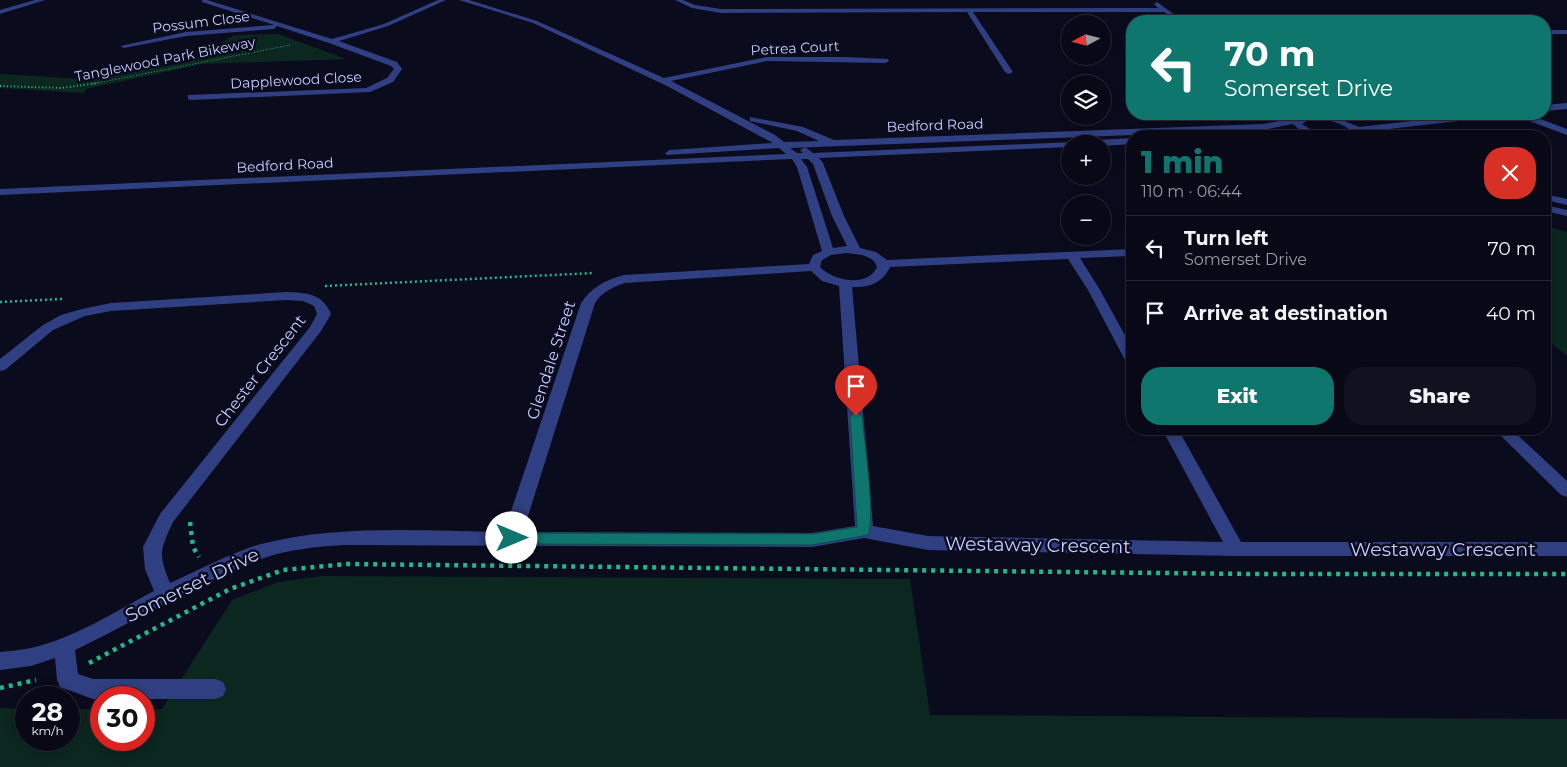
<!DOCTYPE html>
<meta charset="utf-8">
<style>
:root{--surface:#080816;--page:#11111f;--text:#f1f3f6;--muted:#989aa1;--line:#292935;--accent:#0f766e}
body{margin:0;font-family:Montserrat,sans-serif;background:var(--page);color:var(--text);height:100vh;display:flex;flex-direction:column;font-size:19px;white-space:nowrap}
*{box-sizing:border-box;margin:0}
p{font-size:16px;color:var(--muted)}
.icon{flex:none;width:28px;height:28px;fill:none;stroke:currentColor;stroke-width:2;stroke-linecap:round;stroke-linejoin:round}
.map{position:relative;flex:1;overflow:hidden}
.sheet{position:absolute;left:1126px;top:130px;width:425px;height:305px;display:flex;flex-direction:column;background:var(--surface);border-radius:20px;box-shadow:0 2px 12px #0003,0 0 0 1px var(--line)}
.sheet>*{flex:none}
.hud{position:absolute;left:1126px;top:15px;width:425px;height:105px;border-radius:20px;box-shadow:0 2px 12px #0003,0 0 0 1px var(--line);background:#0f766e;color:#fff;overflow:hidden}
.needle{width:32px;rotate:263deg}
.controls{position:absolute;left:1061px;top:15px;display:grid;gap:10px}
.controls a{display:grid;place-items:center;width:50px;height:50px;border-radius:50%;background:var(--surface);box-shadow:0 2px 12px #0003,0 0 0 1px var(--line);font-size:25px}
.speed{position:absolute;left:15px;top:686px;display:flex;gap:10px;font-size:25px;font-weight:700;text-align:center}
.speed>*{display:grid;place-content:center;width:65px;height:65px;border-radius:50%;background:var(--surface);box-shadow:0 2px 12px #0003,0 0 0 1px var(--line);line-height:1}
.speed small{font-size:12px;font-weight:400}
.speed .limit{border:8px solid #d22;background:#fff;color:#111}
.pin{position:absolute;display:grid;place-items:center;width:42px;height:42px;color:#fff;margin:-51px -21px;border-radius:50% 50% 50% 0;rotate:-45deg;box-shadow:0 0 5px #0007}
.pin .icon{rotate:45deg}
.me{position:absolute;width:55px;margin:-28px;rotate:90deg;stroke-linejoin:round;filter:drop-shadow(0 0 4px #0008)}
.turn{display:flex;align-items:center;gap:18px;height:105px;padding:0 15px;font-size:22px}
.turn .icon{width:65px;height:65px;stroke-width:2.5}
.turn b{display:block;font-size:35px;line-height:42px}
.round{display:grid;place-items:center;flex:none;width:52px;height:52px;border-radius:20px;background:var(--page)}
.summary{display:flex;align-items:center;justify-content:space-between;height:85px;padding:0 15px}
h1{font-size:30px;font-weight:800;line-height:38px;color:var(--accent)}
.button{display:flex;gap:10px;margin-top:auto;padding:10px 15px}
.button a{flex:1;height:58px;border-radius:20px;background:var(--accent);color:#fff;font-size:20px;font-weight:800;line-height:58px;text-align:center}
.button a+a{background:var(--page);color:var(--text)}
ul{padding:0;list-style:none}
li{display:flex;align-items:center;gap:15px;height:65px;padding:0 15px;border-top:1px solid var(--line)}
li div{flex:1}
li b{display:block;font-size:19px}
li em{font-style:normal}
.map>svg:first-child{display:block}
</style>
<div class="map">
<svg width="1567" height="767" viewBox="0 0 1567 767">
<rect width="100%" height="100%" fill="#0a0b1d"/>
<g fill="#0c2720">
<polygon points="278,34 346,59 203,64 86,89 84,93 0,88 0,74 85,79 188,62 234,35"/>
<polygon points="1545,226 1567,232 1567,356 1545,338"/>
<polygon points="322,576 910,579 930,715 1567,719 1567,767 0,767 0,708 26,709 26,740 69,740 69,709 101,709 101,740 144,740 144,709 162,709 232,600 278,582"/>
</g>
<g fill="none" stroke-linecap="round" stroke-linejoin="round">
<polyline stroke="#22b78d" stroke-width="1" stroke-dasharray="1 2" stroke-linecap="butt" points="92,84 290,45"/>
<polyline stroke="#22b78d" stroke-width="2" stroke-dasharray="1 2.5" stroke-linecap="butt" points="0,86 61,88 98,83"/>
<g stroke="#22b78d" stroke-width="2.5" stroke-dasharray="2 3" stroke-linecap="butt">
<polyline points="325,286 594,273"/>
<polyline points="0,302 62,299"/>
</g>
<g stroke="#22b78d" stroke-width="4.5" stroke-dasharray="4 5" stroke-linecap="butt">
<polyline points="190,522 193,547 199,557"/>
<polyline points="89,663 230,589 283,570 347,564 1253,574 1567,574"/>
<polyline points="0,688 36,680"/>
</g>
<g fill="#303f81" fill-rule="evenodd">
<polygon points="35,0 45,0 0,14 0,10"/>
<polygon points="202,0 207,0 332,39 384,24 438,0 446,0 388,26 339,41 397,62 402,69 393,82 370,92 191,100 188,99 188,95 366,88 387,78 394,69 391,66 329,43 277,26 274,29 186,36 124,48 120,46 186,32 274,25 202,2"/>
<path d="M459 0H469L537 21 664 78 767 57H845L888 59 889 61 885 63 767 61 671 81 775 135 784 142 819 141 797 131 750 121V117L803 127 834 140 1263 124 1309 115 1335 117 1359 127 1473 114H1498L1494 117 1362 132 1357 136H1347L1352 131C1340 122 1315 114 1302 124L1313 131 1330 134 1332 136H1257L1262 133H1303L1293 124 1263 130 790 148 797 153H803L800 150 805 147 813 153 1073 142 1075 144H1070V147L819 158 823 163 844 216 860 248 876 252 887 260 1132 249V256L1080 258 1100 290 1132 348V364L1127 363 1125 360 1088 290 1068 259 890 267C883 283 868 288 852 287L873 526 928 536 1223 542 1162 429H1178L1241 542H1567V556H1236L928 550 864 538 812 547 343 545C317 547 289 549 264 558 198 582 138 620 75 650L78 674 93 679H215L223 682 226 689 223 696 215 699H93L60 687 57 680 55 658 31 666 0 670V652C10 651 21 650 31 648 73 639 116 611 154 591L145 569 143 547 160 514 310 327 317 314 314 306 303 301 286 300 111 311 85 316 53 330 5 370 0 371V359L43 325 61 315 82 309 111 303 286 292C307 293 322 293 331 314L321 331 173 522C160 550 158 554 170 583 197 571 234 551 261 544 340 524 424 531 504 532L581 303C592 287 605 280 624 275L809 264 813 255 822 251 797 167 792 159 0 195V189L786 154 779 148 667 155 665 153 670 150 773 143 667 86 533 23ZM801 159H808L813 164 832 216 847 246 833 248 807 167ZM846 253C857 254 874 255 877 267 868 288 833 281 820 267L822 260 831 255ZM811 271 822 281 839 286 855 526 812 533 523 532 595 303C602 292 613 287 625 283Z"/>
<polygon points="675,0 683,0 695,5 721,9 1158,8 1154,4 1157,2 1183,21 1176,21 1164,12 973,12 1013,72 1009,74 1005,72 967,12 721,13 692,8"/>
<rect x="1545" y="30" width="22" height="4"/>
<polygon points="1567,103 1567,109 1545,111 1545,105"/>
<polygon points="1515,114 1527,114 1567,129 1567,135 1516,116"/>
<polygon points="1132,138 1132,144 1102,146 1102,144 1076,144 1081,141"/>
<polygon points="1545,194 1567,199 1567,205 1545,200"/>
<polygon points="1545,205 1567,210 1567,216 1545,211"/>
<polygon points="1494,429 1511,429 1567,481 1567,497 1561,495"/>
</g>
</g>
<path fill="#0f766e" stroke="#0a4d48" d="M856 412 862 416C864 437 876 520 868 535L812 545 512 544 507 542 504 538 507 535 512 533 812 534 857 527 850 416Z"/>
<g text-anchor="middle" dominant-baseline="central" stroke-width="5" stroke-linejoin="round" paint-order="stroke">
<g font-size="14" fill="#c6ccff" stroke="#0a0b1d">
<text transform="translate(201 22) rotate(-7)">Possum Close</text>
<text transform="translate(795 48) rotate(-3)">Petrea Court</text>
<text transform="translate(165 59) rotate(-11)">Tanglewood Park Bikeway</text>
<text transform="translate(296 80) rotate(-3)">Dapplewood Close</text>
<text transform="translate(935 125) rotate(-2)">Bedford Road</text>
<text transform="translate(285 165) rotate(-3)">Bedford Road</text>
</g>
<g font-size="16" fill="#c6ccff" stroke="#0a0b1d">
<text transform="translate(551 360) rotate(-72)">Glendale Street</text>
<text transform="translate(260 371) rotate(-52)">Chester Crescent</text>
</g>
<g font-size="19" fill="#c6ccff" stroke="#0a0b1d">
<text transform="translate(1038 545) rotate(1)">Westaway Crescent</text>
<text x="1443" y="549">Westaway Crescent</text>
<text transform="translate(192 585) rotate(-26)">Somerset Drive</text>
</g>
</g>
</svg>
<div class="controls">
<a><svg class="needle" viewBox="-14 -14 28 28"><path d="M0-13l5 13h-10z" fill="#e53935"/><path d="M0 13l5-13h-10z" fill="#989aa1"/></svg></a>
<a><svg class="icon" aria-label="layers" viewBox="0 0 24 24"><path d="M12 4l9 5-9 5-9-5zM3 14l9 5 9-5"/></svg></a>
<a>+</a>
<a>−</a>
</div>
<div class="speed"><div>28<small>km/h</small></div><div class="limit">30</div></div>
<div class="pin" style="left:856px;top:416px;background:#d93025"><svg class="icon" aria-label="arrive" viewBox="0 0 24 24"><path d="M6 21V4h12l-3 4 3 4H6"/></svg></div>
<svg class="me" style="left:512px;top:538px" viewBox="-20 -20 40 40"><circle r="19" fill="#fff"/><path d="M0-13L10 11 0 6-10 11z" fill="#0f766e"/></svg>
<div class="hud">
<div class="turn"><svg class="icon" aria-label="left" viewBox="0 0 24 24"><path d="M17 20v-9H6M10 6l-5 5 5 5"/></svg><div><b>70 m</b>Somerset Drive</div></div>
</div>
<section class="sheet">
<div class="summary"><div><h1>1 min</h1><p>110 m · 06:44</p></div><a class="round" style="background:#d93025;color:#fff"><svg class="icon" aria-label="close" viewBox="0 0 24 24"><path d="M6 6l12 12M18 6L6 18"/></svg></a></div>
<ul>
<li><svg class="icon" aria-label="left" viewBox="0 0 24 24"><path d="M17 20v-9H6M10 6l-5 5 5 5"/></svg><div><b>Turn left</b><p>Somerset Drive</p></div><em>70 m</em></li>
<li><svg class="icon" aria-label="arrive" viewBox="0 0 24 24"><path d="M6 21V4h12l-3 4 3 4H6"/></svg><div><b>Arrive at destination</b></div><em>40 m</em></li>
</ul>
<div class="button"><a>Exit</a><a>Share</a></div>
</section>
</div>
